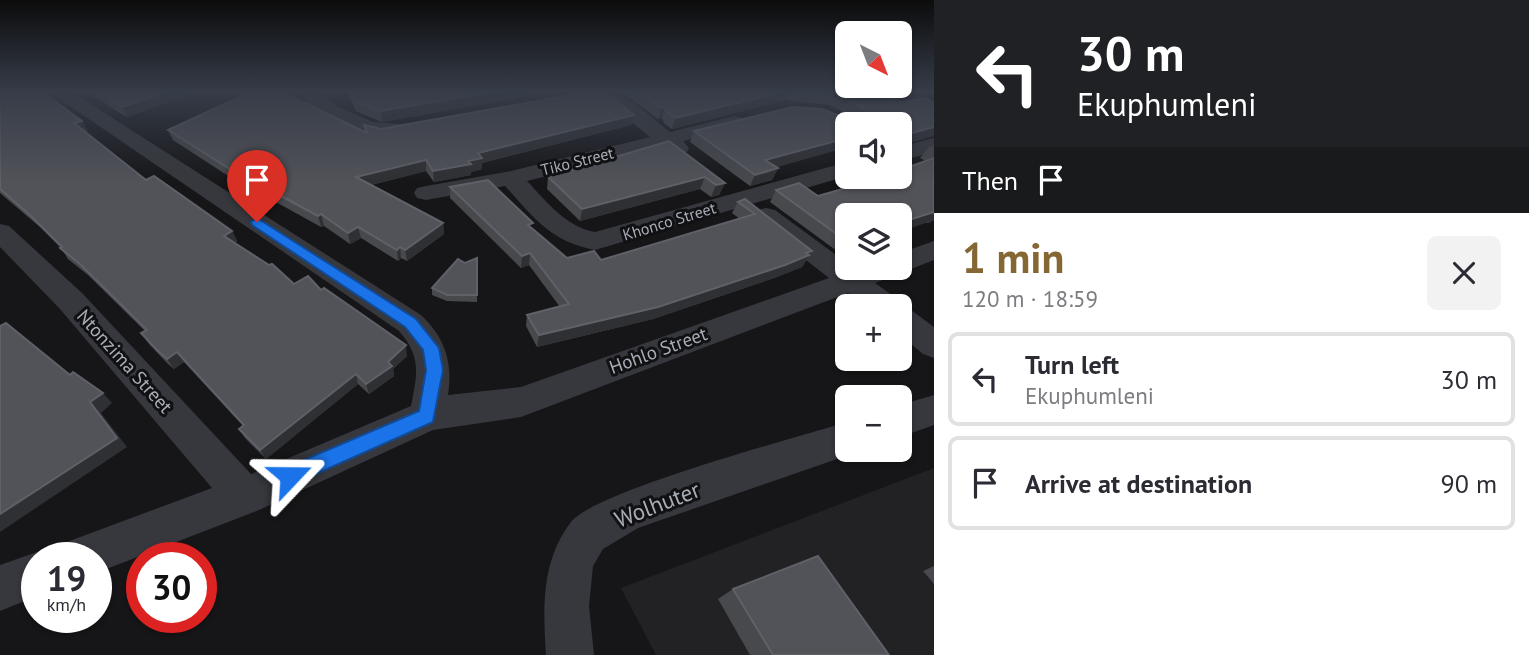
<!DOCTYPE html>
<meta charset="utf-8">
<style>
:root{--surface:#fff;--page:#f2f2f3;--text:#2b2b33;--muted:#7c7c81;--line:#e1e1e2;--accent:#856733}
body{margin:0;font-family:"PT Sans",sans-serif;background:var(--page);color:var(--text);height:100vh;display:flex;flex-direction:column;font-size:26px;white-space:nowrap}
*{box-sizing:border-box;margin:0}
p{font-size:23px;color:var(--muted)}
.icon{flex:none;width:38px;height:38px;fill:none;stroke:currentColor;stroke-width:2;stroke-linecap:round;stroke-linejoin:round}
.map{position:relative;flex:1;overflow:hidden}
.panel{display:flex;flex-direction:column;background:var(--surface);width:595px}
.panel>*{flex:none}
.top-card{background:#202124;color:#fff;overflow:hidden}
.needle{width:46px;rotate:138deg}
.controls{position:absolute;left:835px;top:21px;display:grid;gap:14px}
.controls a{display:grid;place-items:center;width:77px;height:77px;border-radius:10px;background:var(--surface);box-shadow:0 2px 5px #0004;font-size:35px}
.speed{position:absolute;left:21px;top:542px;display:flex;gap:14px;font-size:35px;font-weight:700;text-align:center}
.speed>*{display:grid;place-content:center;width:91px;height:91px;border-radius:50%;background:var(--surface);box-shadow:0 2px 5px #0004;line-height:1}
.speed small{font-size:18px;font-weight:400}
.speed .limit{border:10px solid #d22;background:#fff;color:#111}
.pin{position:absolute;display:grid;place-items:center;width:60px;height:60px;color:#fff;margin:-72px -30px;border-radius:50% 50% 50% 0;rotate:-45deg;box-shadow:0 0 7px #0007}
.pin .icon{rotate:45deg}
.me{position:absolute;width:77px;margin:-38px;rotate:67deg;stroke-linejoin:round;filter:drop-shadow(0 0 5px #0008)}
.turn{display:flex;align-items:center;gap:24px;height:147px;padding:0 28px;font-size:32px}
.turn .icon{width:91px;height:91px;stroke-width:2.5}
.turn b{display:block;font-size:49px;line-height:60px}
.then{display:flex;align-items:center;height:66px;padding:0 28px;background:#0003;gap:14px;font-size:26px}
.round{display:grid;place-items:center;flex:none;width:74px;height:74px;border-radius:10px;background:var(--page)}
.headline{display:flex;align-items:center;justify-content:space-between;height:119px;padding:0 28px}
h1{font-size:42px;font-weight:800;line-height:52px;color:var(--accent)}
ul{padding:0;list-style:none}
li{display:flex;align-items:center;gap:21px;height:94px;margin:0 14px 10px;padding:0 14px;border:4px solid var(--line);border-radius:10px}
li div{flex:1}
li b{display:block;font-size:26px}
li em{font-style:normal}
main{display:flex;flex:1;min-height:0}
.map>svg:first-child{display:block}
</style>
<main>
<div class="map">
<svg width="934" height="655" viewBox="0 0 934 655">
<rect width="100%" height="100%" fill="#161618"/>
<polygon fill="#222225" points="934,468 934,655 656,655 621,588"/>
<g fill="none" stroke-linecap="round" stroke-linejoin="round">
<g fill="#37383d" fill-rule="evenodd">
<path d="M48 91H70L421 315C445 338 453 362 448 395L521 387 829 278 757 222 753 216 757 210 766 208 775 210 847 263V268H900V253L934 241V260L875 283 896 298 900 307 911 310 934 327V358L923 354 900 335V306H865L848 293 521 417 433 430 259 510 96 573V558H57L64 543 212 488 60 309 0 247V224L9 226 82 293 251 474 411 406C417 375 422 357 399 331Z"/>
<path d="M301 91H317L338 107 373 122 412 125 415 129 412 133C403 136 394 137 385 136 363 135 303 114 301 91Z"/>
<path d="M585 91C628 91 638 107 670 132L735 116 742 118 745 122 742 126 683 141 689 148 686 153H670L663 147 527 181C546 201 566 227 595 232L847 162V176L595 250C551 242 534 218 505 186L426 200 417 198 414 193 417 188 426 186 511 171 650 137 610 105 587 95Z"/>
<polygon points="934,138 934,152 900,161 900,147"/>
<polygon points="934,395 934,425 900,437 900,405"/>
<path d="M847 422V450L860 451 638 528 603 549 593 566 589 606 594 655H546C543 608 541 561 571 522 595 491 799 437 847 422Z"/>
<polygon points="37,552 53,558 37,558 37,596 0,611 0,565"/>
</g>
</g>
<g fill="#47494d">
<polygon points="0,91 47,91 50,96 49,97 88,131 85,132 146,180 232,231 237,241 235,243 294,284 321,290 407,356 393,369 394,376 369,394 358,384 266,459 245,438 239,429 243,426 184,362 174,369 167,363 149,344 141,333 145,331 88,275 68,259 61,248 41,228 0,193"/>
<polygon points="84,91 200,91 127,117"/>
<polygon points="347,91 557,91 382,122 356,111"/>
<polygon points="617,91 876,91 902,102 925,98 900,146 900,124 847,124 847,147 776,167 778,168 772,180 750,186 690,142 694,131 853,121 855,117 829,105 786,100 672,129 664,123 662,118 658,119 626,95"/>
<polygon points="634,115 631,125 482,163 482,169 471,172 471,175 434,182 426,171 371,185 443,223 444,234 407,261 401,258 398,261 361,238 350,244 324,226 321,227 274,201 270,203 173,140 168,130 365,132 364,125 381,129"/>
<polygon points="669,141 725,183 719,195 711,197 700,189 580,221 547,189 548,177"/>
<polygon points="934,145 934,220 928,223 847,215 847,248 837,251 770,202 776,190 818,196 867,182 926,161 920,158 929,147"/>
<polygon points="450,187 532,228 567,258 601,260 740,219 732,213 738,202 812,251 802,267 777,277 653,319 537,347 526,326 527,315 560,307 529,265 521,268 450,198"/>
<polygon points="477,258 477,302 447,301 432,295 432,288 465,263"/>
<polygon points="934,566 934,584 923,571"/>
<polygon points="733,589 889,655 750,655 718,599"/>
</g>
<g fill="#2f3033">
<polygon points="41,91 47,91 50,96 47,101"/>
<polygon points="168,91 200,91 127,117 122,107"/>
<polygon points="497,91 557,91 382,122 381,111"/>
<polygon points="786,91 791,91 786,100 672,129 675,118"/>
<polygon points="665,107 662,118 658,119 661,108"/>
<polygon points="634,115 631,125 482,163 482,169 471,172 471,175 434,182 433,171 468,161 478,153"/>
<polygon points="82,121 88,131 80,133 74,123"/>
<polygon points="934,127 934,136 900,146 900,144 905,135"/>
<polygon points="847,138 847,147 760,172 765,160"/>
<polygon points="426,160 426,171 358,188 356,177"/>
<polygon points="778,168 772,180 750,186 755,175"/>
<polygon points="705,177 700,189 580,221 582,209"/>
<polygon points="725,183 719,195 711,197 716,185"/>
<polygon points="270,190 274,201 270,203 266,192"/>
<polygon points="934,212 934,220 900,232 900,223"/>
<polygon points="321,214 324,226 321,227 318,216"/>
<polygon points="443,223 444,234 407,261 405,250"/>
<polygon points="358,227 361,238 350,244 348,233"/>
<polygon points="232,231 237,241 229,246 224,236"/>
<polygon points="847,239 847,248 837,251 845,240"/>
<polygon points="400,247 401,258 398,261 397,250"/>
<polygon points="812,251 802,267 777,277 653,319 537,347 539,335"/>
<polygon points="530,253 529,265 521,268 522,256"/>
<polygon points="406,345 407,356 393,369 394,376 369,394 366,384"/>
<polygon points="177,352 184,362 174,369 167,359"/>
<polygon points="356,374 358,384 266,459 260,450"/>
<polygon points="103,393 112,403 101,413 127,447 0,532 0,514 90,402"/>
</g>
<g fill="#525359" stroke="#5f6168" stroke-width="2">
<polygon points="0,91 41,91 82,121 74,123 146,180 154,176 232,231 224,236 269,265 272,264 294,284 308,276 321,290 324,288 406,345 388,362 392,366 366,384 356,374 260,450 239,429 244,425 177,352 167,359 159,352 141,333 147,330 80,264 60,248 62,247 32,217 0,189"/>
<polygon points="95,91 168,91 122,107"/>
<polygon points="253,91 280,91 367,133 364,125 381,129 593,91 597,91 611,97 634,115 478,153 482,158 468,161 471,164 433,171 426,160 356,177 443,223 405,250 400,247 397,250 358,227 348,233 321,214 318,216 270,190 266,192 168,130"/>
<polygon points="350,91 497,91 381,111 354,101"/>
<polygon points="638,91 786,91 675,118 667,112 665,107 661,108"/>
<polygon points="806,91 876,91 902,102 925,98 934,103 934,127 905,135 900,132 900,124 847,124 847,138 765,160 778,168 755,175 694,131 793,107 822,109 853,121 856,120 856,116 866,115 863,107 835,94"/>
<polygon points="669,141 725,183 716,185 705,177 582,209 548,177"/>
<polygon points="934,158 934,212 900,223 900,215 847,215 847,239 845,240 776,190 799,183 818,196 867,182 882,177 900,177 900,170"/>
<polygon points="488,180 533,223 528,225 567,258 594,251 601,260 755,214 738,202 745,199 812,251 806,253 809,255 785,265 658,307 539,335 527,315 569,304 530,253 522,256 450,187"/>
<polygon points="477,258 477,295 447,295 432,288 458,259 465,263"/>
<polygon points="6,323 70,375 73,372 103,393 90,402 117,438 0,514 0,326"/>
<polygon points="818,556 889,655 773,655 733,589"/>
</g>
<linearGradient id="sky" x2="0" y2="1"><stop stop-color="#0c0c0d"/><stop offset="0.5" stop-color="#363c48"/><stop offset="1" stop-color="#363c48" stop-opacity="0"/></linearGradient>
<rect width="934" height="183" fill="url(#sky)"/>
<polygon fill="#1a73e8" stroke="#114b97" stroke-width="2" points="257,218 416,319 439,348 443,370 433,422 298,482 290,485 283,482 281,476 283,469 419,411 426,370 423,350 405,327 252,225 251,222"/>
<g text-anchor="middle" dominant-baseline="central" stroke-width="6" stroke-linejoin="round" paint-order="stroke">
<g font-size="16" fill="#a8adb8" stroke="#111113">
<text transform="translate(577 161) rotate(-14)">Tiko Street</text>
<text transform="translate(669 221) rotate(-17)">Khonco Street</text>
</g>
<g font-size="19" fill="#a8adb8" stroke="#111113">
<text transform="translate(658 350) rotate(-20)">Hohlo Street</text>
<text transform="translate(125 361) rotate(48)">Ntonzima Street</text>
</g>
<g font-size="23" fill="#a8adb8" stroke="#111113">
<text transform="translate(657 504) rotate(-21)">Wolhuter</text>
</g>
</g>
</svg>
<div class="controls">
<a><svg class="needle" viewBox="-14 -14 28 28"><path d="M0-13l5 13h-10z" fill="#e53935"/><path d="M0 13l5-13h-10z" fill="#7c7c81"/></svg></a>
<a><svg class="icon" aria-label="sound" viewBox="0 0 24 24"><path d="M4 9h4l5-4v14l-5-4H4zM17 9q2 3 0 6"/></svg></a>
<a><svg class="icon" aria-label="layers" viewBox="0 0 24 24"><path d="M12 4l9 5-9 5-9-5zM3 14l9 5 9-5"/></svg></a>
<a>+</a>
<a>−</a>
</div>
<div class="speed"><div>19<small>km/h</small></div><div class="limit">30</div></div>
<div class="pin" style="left:257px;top:222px;background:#d93025"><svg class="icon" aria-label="arrive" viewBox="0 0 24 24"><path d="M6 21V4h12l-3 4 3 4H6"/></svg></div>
<svg class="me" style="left:290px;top:476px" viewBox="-20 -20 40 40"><path d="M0-17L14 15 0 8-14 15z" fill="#1a73e8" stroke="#fff" stroke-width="4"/></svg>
</div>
<section class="panel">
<div class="top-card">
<div class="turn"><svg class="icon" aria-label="left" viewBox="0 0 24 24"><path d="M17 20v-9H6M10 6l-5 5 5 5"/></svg><div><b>30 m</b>Ekuphumleni</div></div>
<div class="then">Then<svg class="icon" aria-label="arrive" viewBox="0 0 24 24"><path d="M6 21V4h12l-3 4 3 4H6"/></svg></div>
</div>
<div class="headline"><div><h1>1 min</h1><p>120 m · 18:59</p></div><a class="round"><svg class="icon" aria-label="close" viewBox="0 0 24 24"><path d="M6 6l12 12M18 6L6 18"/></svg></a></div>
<ul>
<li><svg class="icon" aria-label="left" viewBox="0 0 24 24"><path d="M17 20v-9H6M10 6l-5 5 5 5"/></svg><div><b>Turn left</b><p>Ekuphumleni</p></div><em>30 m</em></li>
<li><svg class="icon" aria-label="arrive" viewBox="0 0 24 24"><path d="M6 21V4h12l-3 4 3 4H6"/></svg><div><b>Arrive at destination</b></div><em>90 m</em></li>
</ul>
</section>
</main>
